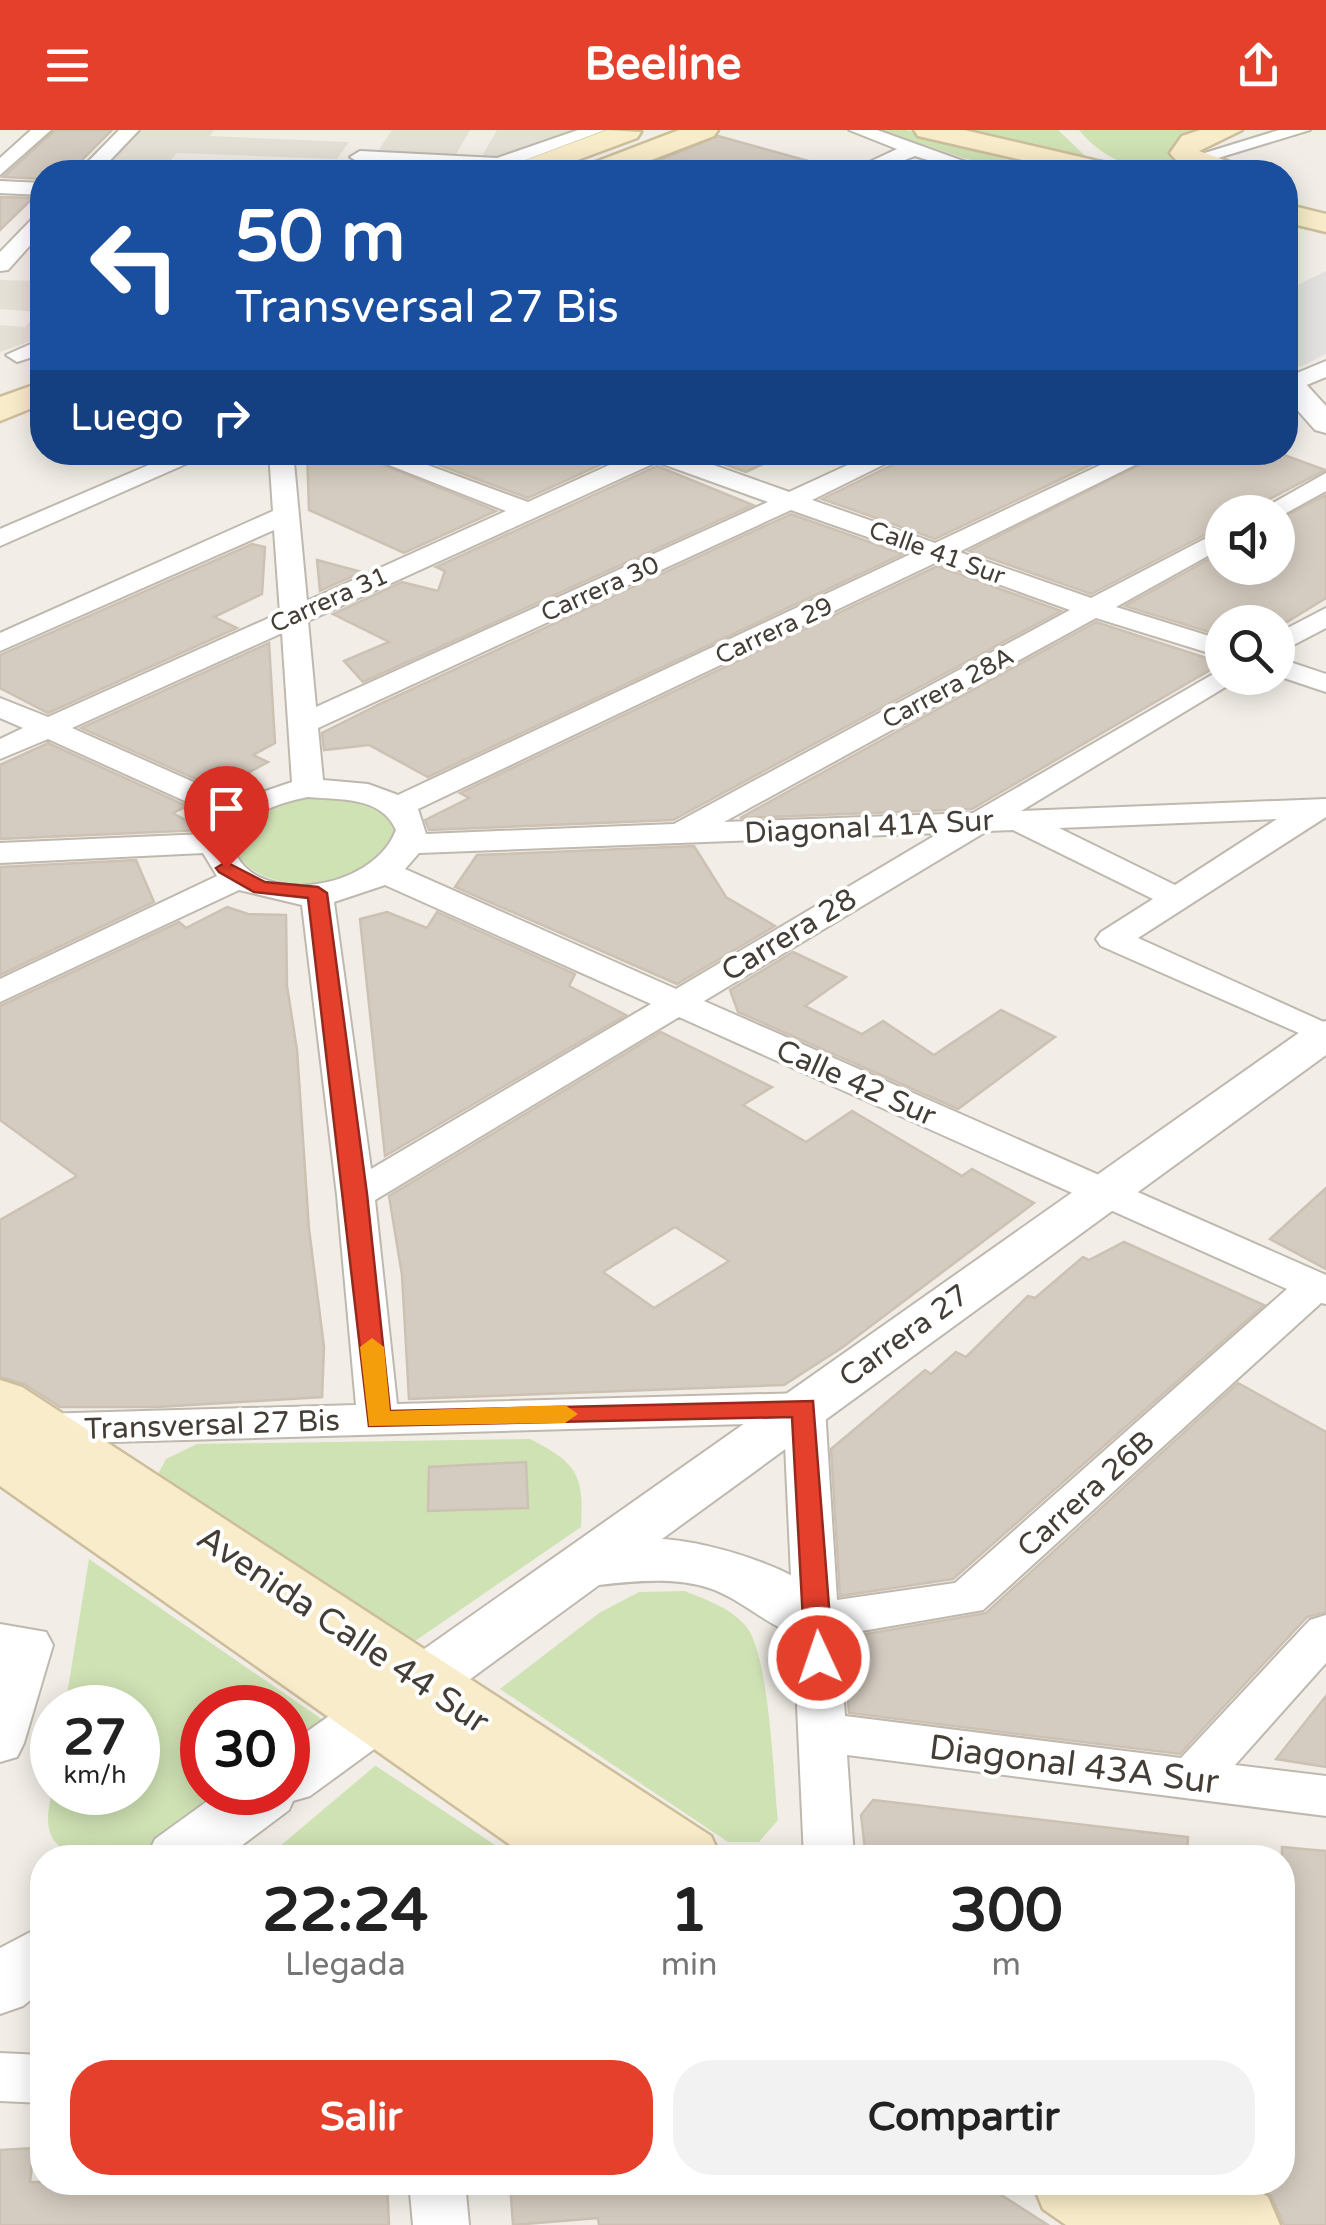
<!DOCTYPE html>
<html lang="es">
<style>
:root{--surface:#fff;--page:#f2f2f2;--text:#222;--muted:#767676;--accent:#e4402c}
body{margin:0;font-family:"Varela Round",sans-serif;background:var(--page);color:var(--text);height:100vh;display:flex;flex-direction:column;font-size:38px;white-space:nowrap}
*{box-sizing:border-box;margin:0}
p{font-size:32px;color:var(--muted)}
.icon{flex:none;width:55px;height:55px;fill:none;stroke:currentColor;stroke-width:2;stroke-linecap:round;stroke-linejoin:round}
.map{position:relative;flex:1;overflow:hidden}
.sheet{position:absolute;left:30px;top:1715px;width:1265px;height:350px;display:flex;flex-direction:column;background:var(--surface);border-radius:40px;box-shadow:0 5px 25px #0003}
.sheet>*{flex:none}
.top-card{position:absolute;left:30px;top:30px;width:1268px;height:305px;border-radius:40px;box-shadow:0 5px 25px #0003;background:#1a4fa0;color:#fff;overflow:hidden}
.fabs{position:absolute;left:1205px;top:365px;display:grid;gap:20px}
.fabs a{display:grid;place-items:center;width:90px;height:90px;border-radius:50%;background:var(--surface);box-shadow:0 5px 25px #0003;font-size:50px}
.speed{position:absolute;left:30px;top:1555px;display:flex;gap:20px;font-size:50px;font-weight:700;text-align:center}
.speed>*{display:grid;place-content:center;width:130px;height:130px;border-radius:50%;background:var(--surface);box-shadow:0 5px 25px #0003;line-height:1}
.speed small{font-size:25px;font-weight:400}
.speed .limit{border:15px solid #d22;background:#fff;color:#111}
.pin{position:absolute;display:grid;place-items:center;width:85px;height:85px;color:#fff;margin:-102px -42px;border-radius:50% 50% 50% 0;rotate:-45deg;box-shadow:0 0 10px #0007}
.pin .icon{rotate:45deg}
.me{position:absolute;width:110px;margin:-55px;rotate:357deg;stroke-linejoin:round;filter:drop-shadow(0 0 8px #0008)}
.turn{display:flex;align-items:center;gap:35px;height:210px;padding:0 40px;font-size:45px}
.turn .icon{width:130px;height:130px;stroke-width:2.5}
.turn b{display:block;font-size:70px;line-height:85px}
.then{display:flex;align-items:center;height:95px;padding:0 40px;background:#0003;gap:20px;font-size:38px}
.eta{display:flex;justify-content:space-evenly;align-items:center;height:170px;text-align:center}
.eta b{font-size:60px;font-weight:800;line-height:70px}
.primary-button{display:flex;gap:20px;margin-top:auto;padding:20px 40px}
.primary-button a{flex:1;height:115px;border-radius:40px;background:var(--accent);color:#fff;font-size:40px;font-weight:800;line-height:115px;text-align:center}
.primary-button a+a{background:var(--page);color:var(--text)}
header{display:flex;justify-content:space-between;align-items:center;height:130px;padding:0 40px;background:var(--accent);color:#fff;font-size:45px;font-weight:800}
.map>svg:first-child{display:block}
</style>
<header><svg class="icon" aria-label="menu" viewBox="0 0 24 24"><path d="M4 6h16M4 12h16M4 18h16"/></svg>Beeline<svg class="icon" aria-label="share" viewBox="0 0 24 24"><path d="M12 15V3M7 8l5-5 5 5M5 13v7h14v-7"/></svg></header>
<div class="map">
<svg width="1326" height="2095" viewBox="0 0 1326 2095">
<rect width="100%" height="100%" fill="#f2eee7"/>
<g fill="#e5e0d6">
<polygon points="140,0 214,0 210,6 349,12 337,29 177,23 169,32 327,42 96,42"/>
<polygon points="392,0 470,0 455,26 377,23"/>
<polygon points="497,0 580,0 500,29 481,28"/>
<polygon points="0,150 42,151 42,207 0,222 0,195 25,197 38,182 0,179"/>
</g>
<g fill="#cfe2b4">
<polygon points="878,0 906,0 1047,42 1007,42"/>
<polygon points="954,0 1058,0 1096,36"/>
<path d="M1079 0H1215L1188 6 1214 42C1161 42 1116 45 1079 0Z"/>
<path d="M311 666C345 667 389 668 398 708 391 716 386 726 378 733 372 739 360 742 350 745 250 781 171 691 311 666Z"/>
<path d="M530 1309C577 1333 584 1344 581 1397L415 1511 164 1353 159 1342 166 1329 197 1314Z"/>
<path d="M89 1429 323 1590 288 1616V1578H202V1662L225 1663C203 1679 181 1701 156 1712 127 1726 48 1743 48 1689 48 1679 51 1668 52 1658V1662H138V1578L65 1577Z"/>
<path d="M685 1461C706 1470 729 1477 745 1495 770 1522 773 1649 778 1690L759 1712H728L500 1559 599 1483 639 1462Z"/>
<polygon points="375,1636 376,1636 513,1727 267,1727"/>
</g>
<polygon fill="#e3e1df" points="1326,141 1326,224 1300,237 1285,221 1285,161"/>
<g fill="#d5ccc1" stroke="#ccc1b2" stroke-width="2.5" fill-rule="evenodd">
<polygon points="55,0 112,0 70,42 42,42 42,49 3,47"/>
<polygon points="718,6 819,34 818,42 629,42"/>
<polygon points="0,67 33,68 0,100"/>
<polygon points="307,322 352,322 496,381 404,423 309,380"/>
<polygon points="404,322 628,322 528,368"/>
<polygon points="690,322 789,322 746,342"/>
<polygon points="919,322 1118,322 935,409 822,369"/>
<polygon points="1165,322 1276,322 1325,340 1245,382 1222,382 1222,396 1091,464 969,421"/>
<polygon points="657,336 753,375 363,552 344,531 389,512 333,484 402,452 438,461 445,441 436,437"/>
<polygon points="1326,365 1326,468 1287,492 1222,492 1222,506 1125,476 1222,422 1222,438 1278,438 1278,390"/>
<polygon points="791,384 903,424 428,647 369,615 324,620 322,603 382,573"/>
<polygon points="252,414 265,417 262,464 214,487 237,498 48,583 0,558 0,525"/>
<polygon points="317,430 362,442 320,461"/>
<polygon points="937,436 1061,481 673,690 429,700 425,690 469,668 460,663"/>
<polygon points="1096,492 1222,533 972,679 740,688"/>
<polygon points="269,513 275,613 253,625 268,632 218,659 81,598"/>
<polygon points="48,613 187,676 173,683 203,700 0,709 0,635"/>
<polygon points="694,716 726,767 775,796 677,854 455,757 477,725"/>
<polygon points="136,730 154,772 0,845 0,737"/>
<polygon points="227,777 248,784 286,785 287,856 297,920 309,1099 324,1217 322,1267 158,1277 60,1277 24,1254 0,1247 0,1090 77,1046 0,990 0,876 179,792 186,798"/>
<polygon points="387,782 427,798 437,782 575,844 569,856 626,885 385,1026 360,789"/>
<polygon points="793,822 846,847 805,876 862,904 883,891 934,925 1001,880 1055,907 958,979 738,882 730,860"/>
<path d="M661 902 772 957 743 975 806 1012 852 981 962 1046 972 1039 1034 1073 843 1217 784 1255 409 1269 402 1145 389 1066ZM675 1097 729 1131 654 1178 603 1142Z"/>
<polygon points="1326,1058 1326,1139 1270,1109"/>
<polygon points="1124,1112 1264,1175 953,1449 840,1466 831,1319 925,1240 931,1244 956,1222 966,1227 1028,1166 1035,1168 1083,1127 1089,1130"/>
<polygon points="1238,1253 1326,1302 1326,1482 1307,1487 1180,1624 849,1583 843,1508 986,1483"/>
<polygon points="526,1332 528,1378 428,1381 429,1337"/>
<polygon points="1326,1566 1326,1637 1276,1629"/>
<polygon points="873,1670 1188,1707 1187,1728 866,1728 861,1685"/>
<polygon points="1282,1717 1326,1721 1326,2095 1284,2095 1271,2066 1253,2052 1282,2052"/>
<polygon points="34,2018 30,2052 387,2052 389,2095 0,2095 0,2020"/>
<polygon points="510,2052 981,2052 1048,2095 599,2095 598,2088 513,2095"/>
</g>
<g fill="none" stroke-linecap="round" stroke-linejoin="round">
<g stroke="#bfb8ae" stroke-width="4">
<g id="minor">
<polygon points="31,0 51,0 0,45 0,28"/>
<polygon points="119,0 139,0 99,42 78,42"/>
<polygon points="578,0 605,0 499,40 360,33 350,27 360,21 497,28"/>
<polygon points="849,0 877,0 994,42 966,42 915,26 874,42 848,42 897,19"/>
<polygon points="1279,0 1310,0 1205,32 1195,26"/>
<polygon points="0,51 42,53 42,65 0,63"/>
<polygon points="42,84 42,102 8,140 0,141 0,122 35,86"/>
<polygon points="42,209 42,224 17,232 6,225"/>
<polygon points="1326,231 1326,247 1285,264 1285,248"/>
<polygon points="179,322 213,322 0,416 0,399"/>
<path d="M269 322H293L307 471 506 381 356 322H392L528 372 638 322H677L789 362 876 322H909L812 370 935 413 1128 322H1161L959 422 1091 468 1222 400V418L1116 477 1222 510V527L1096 488 724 692 973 683 1222 539V548H1236L1232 553 1021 681 1326 669V687L1138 808 1326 893V915L1101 816 1096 809 1101 802 1153 769 1013 700 987 701 704 871 1326 1145V1174L1321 1173 983 1480 839 1505 845 1586 1181 1628 1310 1490 1326 1485V1533L1235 1635 1326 1646V1686L847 1625 854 1728H804L784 1293 40 1314 25 1310 19 1299 25 1288 40 1284 356 1275 337 1065 302 775 239 760 0 872V849L217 746 203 723 0 733V713L205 704 218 686 48 609 0 629V609L23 598 0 588V568L48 587 280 483 274 400 0 521V503L273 381ZM657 332 768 372 316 577 308 491ZM791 380 913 423 398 665 368 654 323 650 318 598ZM937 432 1070 480 674 694 426 704 418 679ZM282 503 292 652 236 671 72 598ZM308 667C341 670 381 666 396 700 372 764 246 778 232 713 247 683 277 673 308 667ZM1277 689 1175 755 1059 698ZM939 703 676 859 405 739 419 723ZM385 755 651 874 371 1039 334 772ZM679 887 1287 1159 955 1453 837 1470 825 1278 819 1268 804 1263 397 1274 375 1070Z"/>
<polygon points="1326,343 1326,361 1279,387 1278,382 1257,382"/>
<polygon points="1326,478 1326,498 1278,523 1278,503"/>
<polygon points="1278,528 1326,544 1326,562 1278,546"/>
<polygon points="0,1494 46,1502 53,1515 24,1613 17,1627 0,1632"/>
<polygon points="0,1923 42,1925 42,1973 0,1971"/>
<polygon points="409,2052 465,2052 469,2095 413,2095"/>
</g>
</g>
<g stroke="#bfb8ae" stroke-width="4">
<g id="tertiary">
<polygon points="1285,239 1295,242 1326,276 1326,303 1315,300 1285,266"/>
<path d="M1326 891V925L662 1409C714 1412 820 1443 846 1491L837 1507C791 1522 752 1472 709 1458 674 1447 635 1451 599 1455L310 1666 293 1671 289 1680 225 1728H146L155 1709 220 1662H288V1615L1310 895Z"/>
<polygon points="42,1796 42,1861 23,1876 0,1884 0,1818"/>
</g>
</g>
<g stroke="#cdbe9b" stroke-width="5">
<g id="secondary">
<polygon points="607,0 641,2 637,8 545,42 506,42 510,36"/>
<polygon points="679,0 718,0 714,6 620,42 581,42 585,36"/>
<polygon points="914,0 964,0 1119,36 1123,42 1074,42 918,6"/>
<path d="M1200 0H1242L1199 21 1241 36 1245 42C1217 42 1188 48 1170 23L1182 6Z"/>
<polygon points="1285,74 1326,84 1326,102 1285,92"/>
<polygon points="42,252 42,274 0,291 0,267"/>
<polygon points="0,1250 22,1257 711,1706 721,1728 626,1728 620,1723 622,1728 529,1728 0,1356"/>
<polygon points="1032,2052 1246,2052 1268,2067 1280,2095 1066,2095 1043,2079"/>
</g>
</g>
<use href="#minor" fill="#fff" fill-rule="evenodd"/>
<use href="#tertiary" fill="#fff" fill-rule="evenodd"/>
<use href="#secondary" fill="#f9ecca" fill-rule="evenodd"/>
</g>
<polygon fill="#e4402c" stroke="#942a1d" stroke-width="2.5" points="226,732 265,752 318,757 327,763 367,1064 390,1281 813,1271 833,1528 829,1536 809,1536 805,1528 792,1287 369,1296 308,768 254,762 219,742 216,738"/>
<polygon fill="#f59e0b" points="372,1208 384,1217 390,1281 565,1275 578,1284 565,1293 369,1296 360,1217"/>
<g text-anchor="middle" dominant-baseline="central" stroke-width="8" stroke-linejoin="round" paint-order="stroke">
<g font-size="25" fill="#443e37" stroke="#fff">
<text transform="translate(937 423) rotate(20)">Calle 41 Sur</text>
<text transform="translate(600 459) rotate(-24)">Carrera 30</text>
<text transform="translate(329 470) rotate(-24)">Carrera 31</text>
<text transform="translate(774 501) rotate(-25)">Carrera 29</text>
<text transform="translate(948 558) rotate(-28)">Carrera 28A</text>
</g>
<g font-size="30" fill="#443e37" stroke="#fff">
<text transform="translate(869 697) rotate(-3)">Diagonal 41A Sur</text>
<text transform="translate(789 805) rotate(-31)">Carrera 28</text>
<text transform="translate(856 953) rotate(24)">Calle 42 Sur</text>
<text transform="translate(904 1206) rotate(-36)">Carrera 27</text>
<text transform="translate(212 1295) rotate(-2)">Transversal 27 Bis</text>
<text transform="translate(1086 1364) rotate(-42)">Carrera 26B</text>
</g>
<g font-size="35" fill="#443e37" stroke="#fff">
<text transform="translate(343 1500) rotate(34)">Avenida Calle 44 Sur</text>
<text transform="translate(1074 1635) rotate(7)">Diagonal 43A Sur</text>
</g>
</g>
</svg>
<div class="fabs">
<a><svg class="icon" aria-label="sound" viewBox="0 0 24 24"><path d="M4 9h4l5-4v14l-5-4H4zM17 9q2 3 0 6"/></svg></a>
<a><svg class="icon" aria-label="search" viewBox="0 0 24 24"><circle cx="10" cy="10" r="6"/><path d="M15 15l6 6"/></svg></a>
</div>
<div class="speed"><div>27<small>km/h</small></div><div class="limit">30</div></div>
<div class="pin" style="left:226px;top:738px;background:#d93025"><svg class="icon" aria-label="arrive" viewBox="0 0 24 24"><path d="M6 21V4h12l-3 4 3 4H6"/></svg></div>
<svg class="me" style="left:819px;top:1528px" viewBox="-20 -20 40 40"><circle r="17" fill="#e4402c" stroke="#fff" stroke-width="3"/><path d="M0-11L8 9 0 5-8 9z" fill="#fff"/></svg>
<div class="top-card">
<div class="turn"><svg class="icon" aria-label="left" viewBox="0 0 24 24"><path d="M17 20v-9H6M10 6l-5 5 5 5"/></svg><div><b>50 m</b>Transversal 27 Bis</div></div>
<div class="then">Luego<svg class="icon" aria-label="right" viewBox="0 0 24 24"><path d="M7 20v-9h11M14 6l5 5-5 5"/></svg></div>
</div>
<section class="sheet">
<div class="eta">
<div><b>22:24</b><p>Llegada</p></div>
<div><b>1</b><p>min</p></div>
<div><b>300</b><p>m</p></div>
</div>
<div class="primary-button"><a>Salir</a><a>Compartir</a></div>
</section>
</div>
